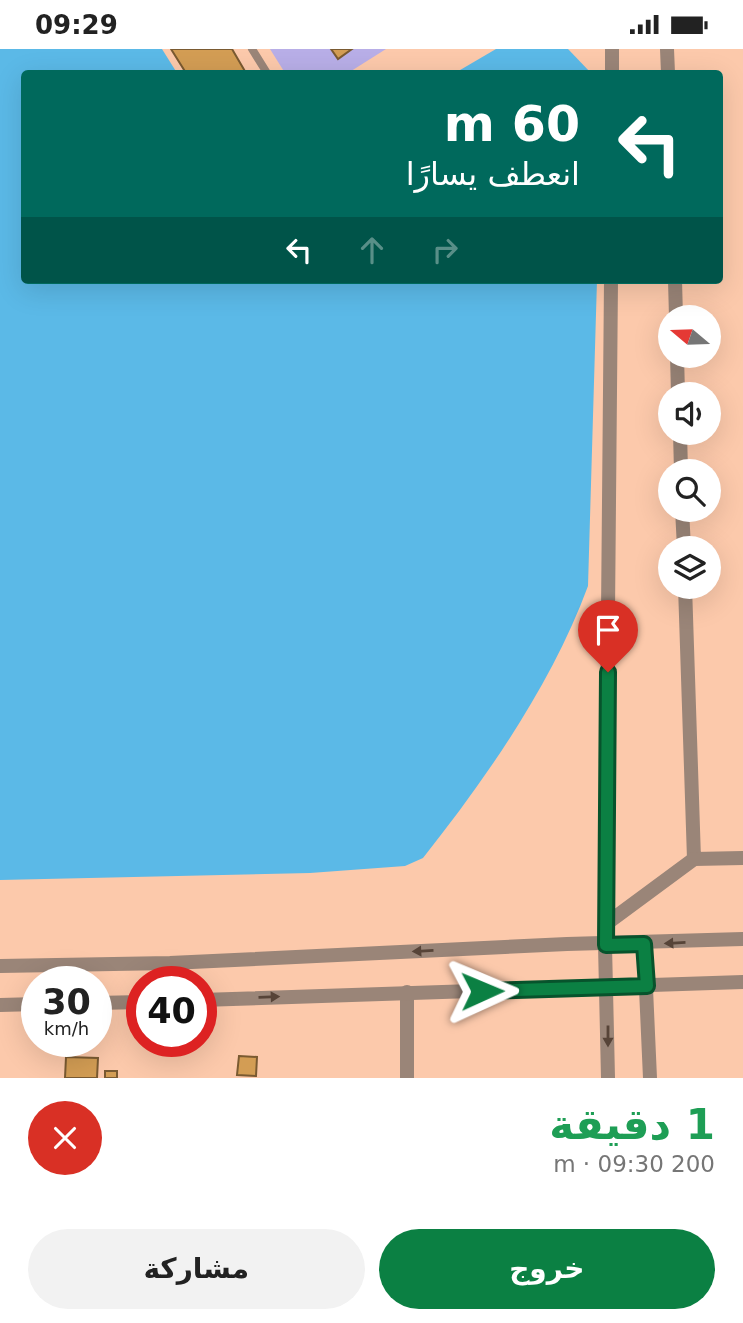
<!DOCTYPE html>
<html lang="ar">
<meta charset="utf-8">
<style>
:root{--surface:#fff;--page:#f2f2f2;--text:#222;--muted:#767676;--accent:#0b8043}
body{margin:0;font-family:"DejaVu Sans","Noto Sans Arabic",sans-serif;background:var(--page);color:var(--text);direction:rtl;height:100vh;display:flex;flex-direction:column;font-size:26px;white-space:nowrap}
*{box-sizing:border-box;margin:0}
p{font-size:23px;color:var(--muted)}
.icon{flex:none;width:38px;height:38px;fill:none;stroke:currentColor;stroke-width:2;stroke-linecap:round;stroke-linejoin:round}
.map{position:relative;height:1029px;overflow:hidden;direction:ltr}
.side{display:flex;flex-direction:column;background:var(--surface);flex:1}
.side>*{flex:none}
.hud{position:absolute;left:21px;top:21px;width:702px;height:214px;border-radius:7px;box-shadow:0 7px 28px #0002;direction:rtl;background:#00695c;color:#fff;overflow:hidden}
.needle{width:46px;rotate:289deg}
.controls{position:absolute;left:658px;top:256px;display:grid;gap:14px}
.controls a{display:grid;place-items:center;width:63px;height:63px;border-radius:50%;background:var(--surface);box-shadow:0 7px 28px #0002;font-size:35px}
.speed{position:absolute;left:21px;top:917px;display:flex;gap:14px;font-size:35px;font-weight:700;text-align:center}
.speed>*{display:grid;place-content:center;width:91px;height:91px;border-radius:50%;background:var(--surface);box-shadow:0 7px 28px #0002;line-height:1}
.speed small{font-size:18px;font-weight:400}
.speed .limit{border:10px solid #d22;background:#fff;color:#111}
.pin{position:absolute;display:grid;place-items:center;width:60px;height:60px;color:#fff;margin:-72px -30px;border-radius:50% 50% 50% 0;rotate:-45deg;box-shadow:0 0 7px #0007}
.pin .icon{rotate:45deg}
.me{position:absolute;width:77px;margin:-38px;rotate:89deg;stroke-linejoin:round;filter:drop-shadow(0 0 5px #0008)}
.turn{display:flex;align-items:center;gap:24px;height:147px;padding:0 28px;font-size:32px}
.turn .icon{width:91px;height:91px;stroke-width:2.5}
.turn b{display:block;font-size:49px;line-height:60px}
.lanes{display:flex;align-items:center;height:66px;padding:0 28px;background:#0003;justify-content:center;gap:35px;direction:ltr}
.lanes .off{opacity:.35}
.round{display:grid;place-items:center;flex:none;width:74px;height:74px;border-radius:37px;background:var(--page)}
.head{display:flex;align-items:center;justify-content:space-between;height:119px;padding:0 28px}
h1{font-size:42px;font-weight:800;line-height:52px;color:#1e9e55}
.button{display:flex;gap:14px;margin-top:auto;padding:14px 28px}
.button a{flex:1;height:80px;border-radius:42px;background:var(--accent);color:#fff;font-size:28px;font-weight:800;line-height:80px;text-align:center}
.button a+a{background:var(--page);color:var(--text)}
.status{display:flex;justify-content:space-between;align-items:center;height:49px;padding:0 35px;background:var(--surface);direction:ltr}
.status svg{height:19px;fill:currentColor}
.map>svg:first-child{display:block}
</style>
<div class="status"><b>09:29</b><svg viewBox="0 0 49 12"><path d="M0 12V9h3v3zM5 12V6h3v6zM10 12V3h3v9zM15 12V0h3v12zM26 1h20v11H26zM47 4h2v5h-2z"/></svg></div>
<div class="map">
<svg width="743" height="1029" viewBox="0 0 743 1029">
<rect width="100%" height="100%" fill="#fcc9ab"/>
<polygon fill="#b8aee7" points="270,0 386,0 348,24 285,24"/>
<g fill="#5bb9e7">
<path d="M0 0H162L177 24H24V231H597L588 537C552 635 487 728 423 809L405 817 310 824 0 831Z"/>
<polygon points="496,0 568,0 591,24 455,24"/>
</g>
<g fill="#d39d54" stroke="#7a5a31" stroke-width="2">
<polygon points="171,0 232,0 246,24 186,24"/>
<polygon points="331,0 352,0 338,10"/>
<polygon points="239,1007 257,1008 256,1027 237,1026"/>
<polygon points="66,1008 98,1009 97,1029 65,1029"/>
<rect x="105" y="1022" width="12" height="7"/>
</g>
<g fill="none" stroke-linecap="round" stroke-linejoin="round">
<polyline stroke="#9a8578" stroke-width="8" points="252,0 267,24"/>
<g stroke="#9a8578" stroke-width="14">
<polyline points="667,0 668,24"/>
<polyline points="612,24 612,0"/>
<polyline points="675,231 676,268"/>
<polyline points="677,306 678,345"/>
<polyline points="680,383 681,422"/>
<polyline points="682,460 684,499"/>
<polyline points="685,537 694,810 743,809"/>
<polyline points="606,875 694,810"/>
<polyline points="605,896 611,231"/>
<polyline points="407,943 407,1029"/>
</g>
<g stroke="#9a8578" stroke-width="14">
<polyline points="644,895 650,1029"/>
<polyline points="605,896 608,1029"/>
<polyline points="0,917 170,914 567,895 743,890"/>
<polyline points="201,951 743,933"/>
<polyline points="96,954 142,953"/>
<polyline points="0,956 37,955"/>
</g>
</g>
<defs><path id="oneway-solid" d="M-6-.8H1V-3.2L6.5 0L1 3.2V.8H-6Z" transform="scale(1.75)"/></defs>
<g fill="#574438">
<use href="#oneway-solid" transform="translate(675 894) rotate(177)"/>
<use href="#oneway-solid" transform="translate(423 902) rotate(177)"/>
<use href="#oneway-solid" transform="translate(269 948) rotate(-2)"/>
<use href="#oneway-solid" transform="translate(608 987) rotate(90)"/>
</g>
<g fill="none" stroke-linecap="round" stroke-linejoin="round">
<g stroke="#07532c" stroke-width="18">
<polyline id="route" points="482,942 647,937 644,895 606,896 608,623"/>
</g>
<use href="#route" stroke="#0b8043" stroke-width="12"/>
</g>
</svg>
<div class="controls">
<a><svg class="needle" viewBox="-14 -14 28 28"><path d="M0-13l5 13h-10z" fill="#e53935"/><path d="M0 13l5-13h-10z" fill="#767676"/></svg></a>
<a><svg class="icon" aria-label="sound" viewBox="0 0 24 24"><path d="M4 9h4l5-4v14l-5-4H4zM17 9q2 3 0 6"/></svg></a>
<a><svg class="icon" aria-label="search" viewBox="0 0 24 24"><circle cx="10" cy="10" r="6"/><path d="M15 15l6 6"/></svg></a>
<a><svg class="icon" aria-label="layers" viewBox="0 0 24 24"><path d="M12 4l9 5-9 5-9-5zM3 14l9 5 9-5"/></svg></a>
</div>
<div class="speed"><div>30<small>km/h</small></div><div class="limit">40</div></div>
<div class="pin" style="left:608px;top:623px;background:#d93025"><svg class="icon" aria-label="arrive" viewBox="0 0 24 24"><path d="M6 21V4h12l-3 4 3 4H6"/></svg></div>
<svg class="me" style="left:482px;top:942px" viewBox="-20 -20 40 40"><path d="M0-17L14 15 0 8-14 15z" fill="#0b8043" stroke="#fff" stroke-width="4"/></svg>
<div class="hud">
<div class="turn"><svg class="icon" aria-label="left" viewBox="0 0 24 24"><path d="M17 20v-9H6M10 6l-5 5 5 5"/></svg><div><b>60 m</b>انعطف يسارًا</div></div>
<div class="lanes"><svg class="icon" aria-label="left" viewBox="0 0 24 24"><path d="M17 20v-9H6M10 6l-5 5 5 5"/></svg><svg class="icon off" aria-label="ahead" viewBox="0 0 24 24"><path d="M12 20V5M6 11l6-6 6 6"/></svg><svg class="icon off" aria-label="right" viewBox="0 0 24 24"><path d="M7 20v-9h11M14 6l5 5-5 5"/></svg></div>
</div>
</div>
<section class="side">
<div class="head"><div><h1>1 دقيقة</h1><p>200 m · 09:30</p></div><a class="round" style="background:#d93025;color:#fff"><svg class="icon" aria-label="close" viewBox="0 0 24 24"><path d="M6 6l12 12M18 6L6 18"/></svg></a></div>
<div class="button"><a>خروج</a><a>مشاركة</a></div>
</section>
